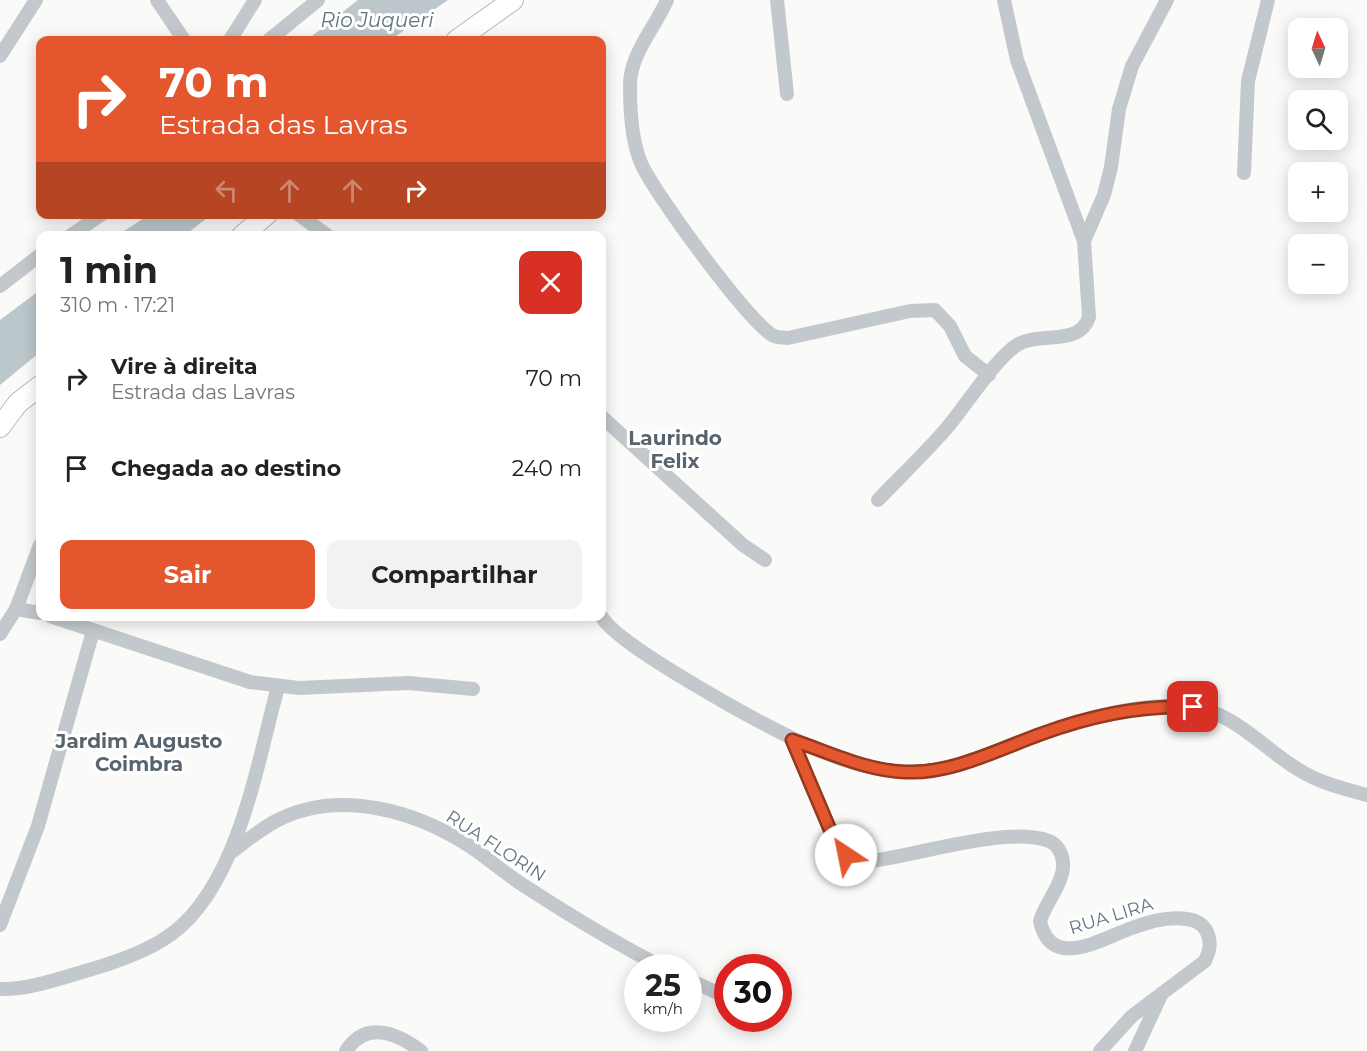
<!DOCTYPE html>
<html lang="pt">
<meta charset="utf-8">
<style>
:root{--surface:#fff;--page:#f2f2f2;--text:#222;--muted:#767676;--accent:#e4572e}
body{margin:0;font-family:Montserrat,sans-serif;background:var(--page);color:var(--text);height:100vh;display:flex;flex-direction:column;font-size:22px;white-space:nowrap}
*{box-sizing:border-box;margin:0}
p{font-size:20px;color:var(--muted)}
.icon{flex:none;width:33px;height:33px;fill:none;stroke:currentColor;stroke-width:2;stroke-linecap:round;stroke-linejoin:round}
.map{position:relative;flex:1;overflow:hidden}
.panel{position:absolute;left:36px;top:231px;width:570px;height:390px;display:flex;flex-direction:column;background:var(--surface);border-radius:12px;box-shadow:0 3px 15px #0003}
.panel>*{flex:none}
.top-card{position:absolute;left:36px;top:36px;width:570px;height:183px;border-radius:12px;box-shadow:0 3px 15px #0003;background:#e4572e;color:#fff;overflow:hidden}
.needle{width:39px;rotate:356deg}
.buttons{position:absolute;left:1288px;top:18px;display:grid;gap:12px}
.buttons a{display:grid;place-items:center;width:60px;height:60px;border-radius:12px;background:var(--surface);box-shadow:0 3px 15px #0003;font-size:30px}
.speed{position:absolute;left:624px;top:954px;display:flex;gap:12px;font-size:30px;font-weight:700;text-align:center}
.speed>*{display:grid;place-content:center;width:78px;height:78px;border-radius:50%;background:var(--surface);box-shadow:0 3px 15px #0003;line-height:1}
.speed small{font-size:15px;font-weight:400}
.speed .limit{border:9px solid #d22;background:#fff;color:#111}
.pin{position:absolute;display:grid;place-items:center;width:51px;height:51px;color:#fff;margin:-26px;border-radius:12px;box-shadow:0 3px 9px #0006}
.me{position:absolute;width:66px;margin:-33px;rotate:326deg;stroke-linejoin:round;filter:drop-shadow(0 0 4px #0008)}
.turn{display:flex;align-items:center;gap:21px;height:126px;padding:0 24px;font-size:27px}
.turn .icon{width:78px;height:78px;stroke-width:2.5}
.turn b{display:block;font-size:42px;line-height:51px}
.lanes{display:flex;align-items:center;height:57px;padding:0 24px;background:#0003;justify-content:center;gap:30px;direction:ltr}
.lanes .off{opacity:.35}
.round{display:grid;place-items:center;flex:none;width:63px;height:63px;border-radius:12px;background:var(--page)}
.overview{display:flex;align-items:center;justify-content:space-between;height:102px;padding:0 24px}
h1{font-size:36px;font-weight:700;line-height:45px}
.primary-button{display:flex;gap:12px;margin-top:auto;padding:12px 24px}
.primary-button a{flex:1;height:69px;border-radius:12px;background:var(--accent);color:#fff;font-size:24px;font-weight:700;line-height:69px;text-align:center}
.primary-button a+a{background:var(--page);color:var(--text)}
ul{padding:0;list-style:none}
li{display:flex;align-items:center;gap:18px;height:90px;padding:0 24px}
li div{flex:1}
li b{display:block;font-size:22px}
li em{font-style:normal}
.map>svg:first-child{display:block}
</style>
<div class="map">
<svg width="1367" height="1051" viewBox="0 0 1367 1051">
<rect width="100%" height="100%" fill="#fafaf8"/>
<g fill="#bbc7cb">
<polygon points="358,0 448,0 390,40 307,40"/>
<polygon points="150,214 211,214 211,215 185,235 118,235"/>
<polygon points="40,290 40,352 0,385 0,320"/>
</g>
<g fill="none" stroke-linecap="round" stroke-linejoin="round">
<g stroke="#b3babf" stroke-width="22">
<g id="secondary">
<polyline points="457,40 513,0"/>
<polyline points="242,236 267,214"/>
<polyline points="0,427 18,403 40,386"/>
</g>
</g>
<g stroke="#c3c8cc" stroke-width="14">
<polyline points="157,0 184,40"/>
<path d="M667 0C655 28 629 55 630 87 630 110 632 142 641 163 652 190 751 326 774 336 778 338 784 337 788 338L910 311 935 310 950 326 965 356 989 375"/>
<polyline points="777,0 787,94"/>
<polyline points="230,40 255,0"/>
<polyline points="269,40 318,0"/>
<polyline points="0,56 36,0"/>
<polyline points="1244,173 1248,81 1268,0"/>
<polyline points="298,214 328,236"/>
<polyline points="70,236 102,214"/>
<polyline points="1084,241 1104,195 1111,167 1119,109 1132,66 1167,0"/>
<polyline points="0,286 40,255"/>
<polyline points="602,417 743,545 765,560"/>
<path d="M878 500C901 476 924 454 946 429 964 408 996 358 1017 345 1039 331 1080 347 1089 317L1084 241 1017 60 1004 0"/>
<polyline points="16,609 40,613"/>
<polyline points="50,616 250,682 299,688 408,683 473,689"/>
<path d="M601 616C614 639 693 684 719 699 770 728 847 772 907 772 945 773 984 756 1020 742 1072 722 1134 701 1191 707 1233 711 1264 749 1299 770 1320 783 1344 789 1367 795"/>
<polyline points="0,634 16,609 40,545"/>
<path d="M792 740 834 839 846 855 864 862C912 857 1007 825 1049 841 1057 844 1062 853 1063 862 1065 882 1045 903 1040 921 1051 972 1103 938 1132 928 1150 921 1168 916 1187 919 1195 920 1202 924 1206 930 1212 942 1210 950 1205 961L1132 1016 1100 1051"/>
<path d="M233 851C249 839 264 826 282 818 341 790 415 811 468 845 487 857 504 873 523 885 569 915 615 943 664 968"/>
<polyline points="0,925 38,826 93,631"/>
<polyline points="688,979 728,998"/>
<path d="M0 989C29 990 61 978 89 970 113 963 139 954 161 941 237 897 256 766 278 687"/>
<path d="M346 1051C366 1020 397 1033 421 1051"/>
<polyline points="1135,1051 1162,993"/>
</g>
<use href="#secondary" stroke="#fff" stroke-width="20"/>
</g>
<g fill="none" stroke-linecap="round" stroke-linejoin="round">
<g stroke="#94391e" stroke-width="15">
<path id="route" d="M846 855 834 839 792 740C829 752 866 771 906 772 952 774 999 749 1041 734 1090 716 1141 705 1193 707"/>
</g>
<use href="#route" stroke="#e4572e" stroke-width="10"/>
</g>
<g text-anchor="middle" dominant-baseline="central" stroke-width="6" stroke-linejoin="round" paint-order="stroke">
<g font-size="18" fill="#657683" stroke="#fff">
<text transform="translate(496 846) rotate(33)">RUA FLORIN</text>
<text transform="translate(1111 916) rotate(-17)">RUA LIRA</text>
</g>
<g font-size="20" font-style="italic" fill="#60757c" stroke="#fff">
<text x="377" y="20">Rio Juqueri</text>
</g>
<g font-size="20" font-weight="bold" fill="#57646e" stroke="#fff">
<text x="675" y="438">Laurindo<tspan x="675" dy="23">Felix</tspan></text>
<text x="139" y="741">Jardim Augusto<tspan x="139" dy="23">Coimbra</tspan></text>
</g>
</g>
</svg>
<div class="buttons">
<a><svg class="needle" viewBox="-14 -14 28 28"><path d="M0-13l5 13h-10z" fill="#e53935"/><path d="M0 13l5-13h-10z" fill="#767676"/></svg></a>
<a><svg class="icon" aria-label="search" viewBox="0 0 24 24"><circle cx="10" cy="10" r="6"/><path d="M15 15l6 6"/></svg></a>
<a>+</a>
<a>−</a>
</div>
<div class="speed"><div>25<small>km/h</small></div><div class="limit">30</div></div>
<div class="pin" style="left:1193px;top:707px;background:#d93025"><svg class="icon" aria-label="arrive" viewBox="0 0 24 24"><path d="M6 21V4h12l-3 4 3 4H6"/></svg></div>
<svg class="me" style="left:846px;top:855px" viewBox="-20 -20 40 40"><circle r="19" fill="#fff"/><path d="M0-13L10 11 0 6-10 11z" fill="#e4572e"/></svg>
<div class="top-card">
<div class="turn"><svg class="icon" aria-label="right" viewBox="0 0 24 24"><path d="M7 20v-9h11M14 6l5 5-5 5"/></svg><div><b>70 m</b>Estrada das Lavras</div></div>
<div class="lanes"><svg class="icon off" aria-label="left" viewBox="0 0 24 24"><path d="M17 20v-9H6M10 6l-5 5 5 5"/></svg><svg class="icon off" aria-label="ahead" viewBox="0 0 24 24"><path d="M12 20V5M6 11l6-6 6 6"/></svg><svg class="icon off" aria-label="ahead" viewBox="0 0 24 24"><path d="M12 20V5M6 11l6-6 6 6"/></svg><svg class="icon" aria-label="right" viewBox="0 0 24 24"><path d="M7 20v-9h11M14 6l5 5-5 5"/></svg></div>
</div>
<section class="panel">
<div class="overview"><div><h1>1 min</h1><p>310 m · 17:21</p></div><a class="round" style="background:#d93025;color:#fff"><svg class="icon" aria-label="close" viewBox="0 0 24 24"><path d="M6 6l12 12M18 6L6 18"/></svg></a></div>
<ul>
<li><svg class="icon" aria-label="right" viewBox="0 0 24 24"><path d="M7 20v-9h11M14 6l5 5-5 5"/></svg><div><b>Vire à direita</b><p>Estrada das Lavras</p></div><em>70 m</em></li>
<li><svg class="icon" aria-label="arrive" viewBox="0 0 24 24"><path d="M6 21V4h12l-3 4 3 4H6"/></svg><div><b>Chegada ao destino</b></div><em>240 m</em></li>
</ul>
<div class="primary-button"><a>Sair</a><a>Compartilhar</a></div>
</section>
</div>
